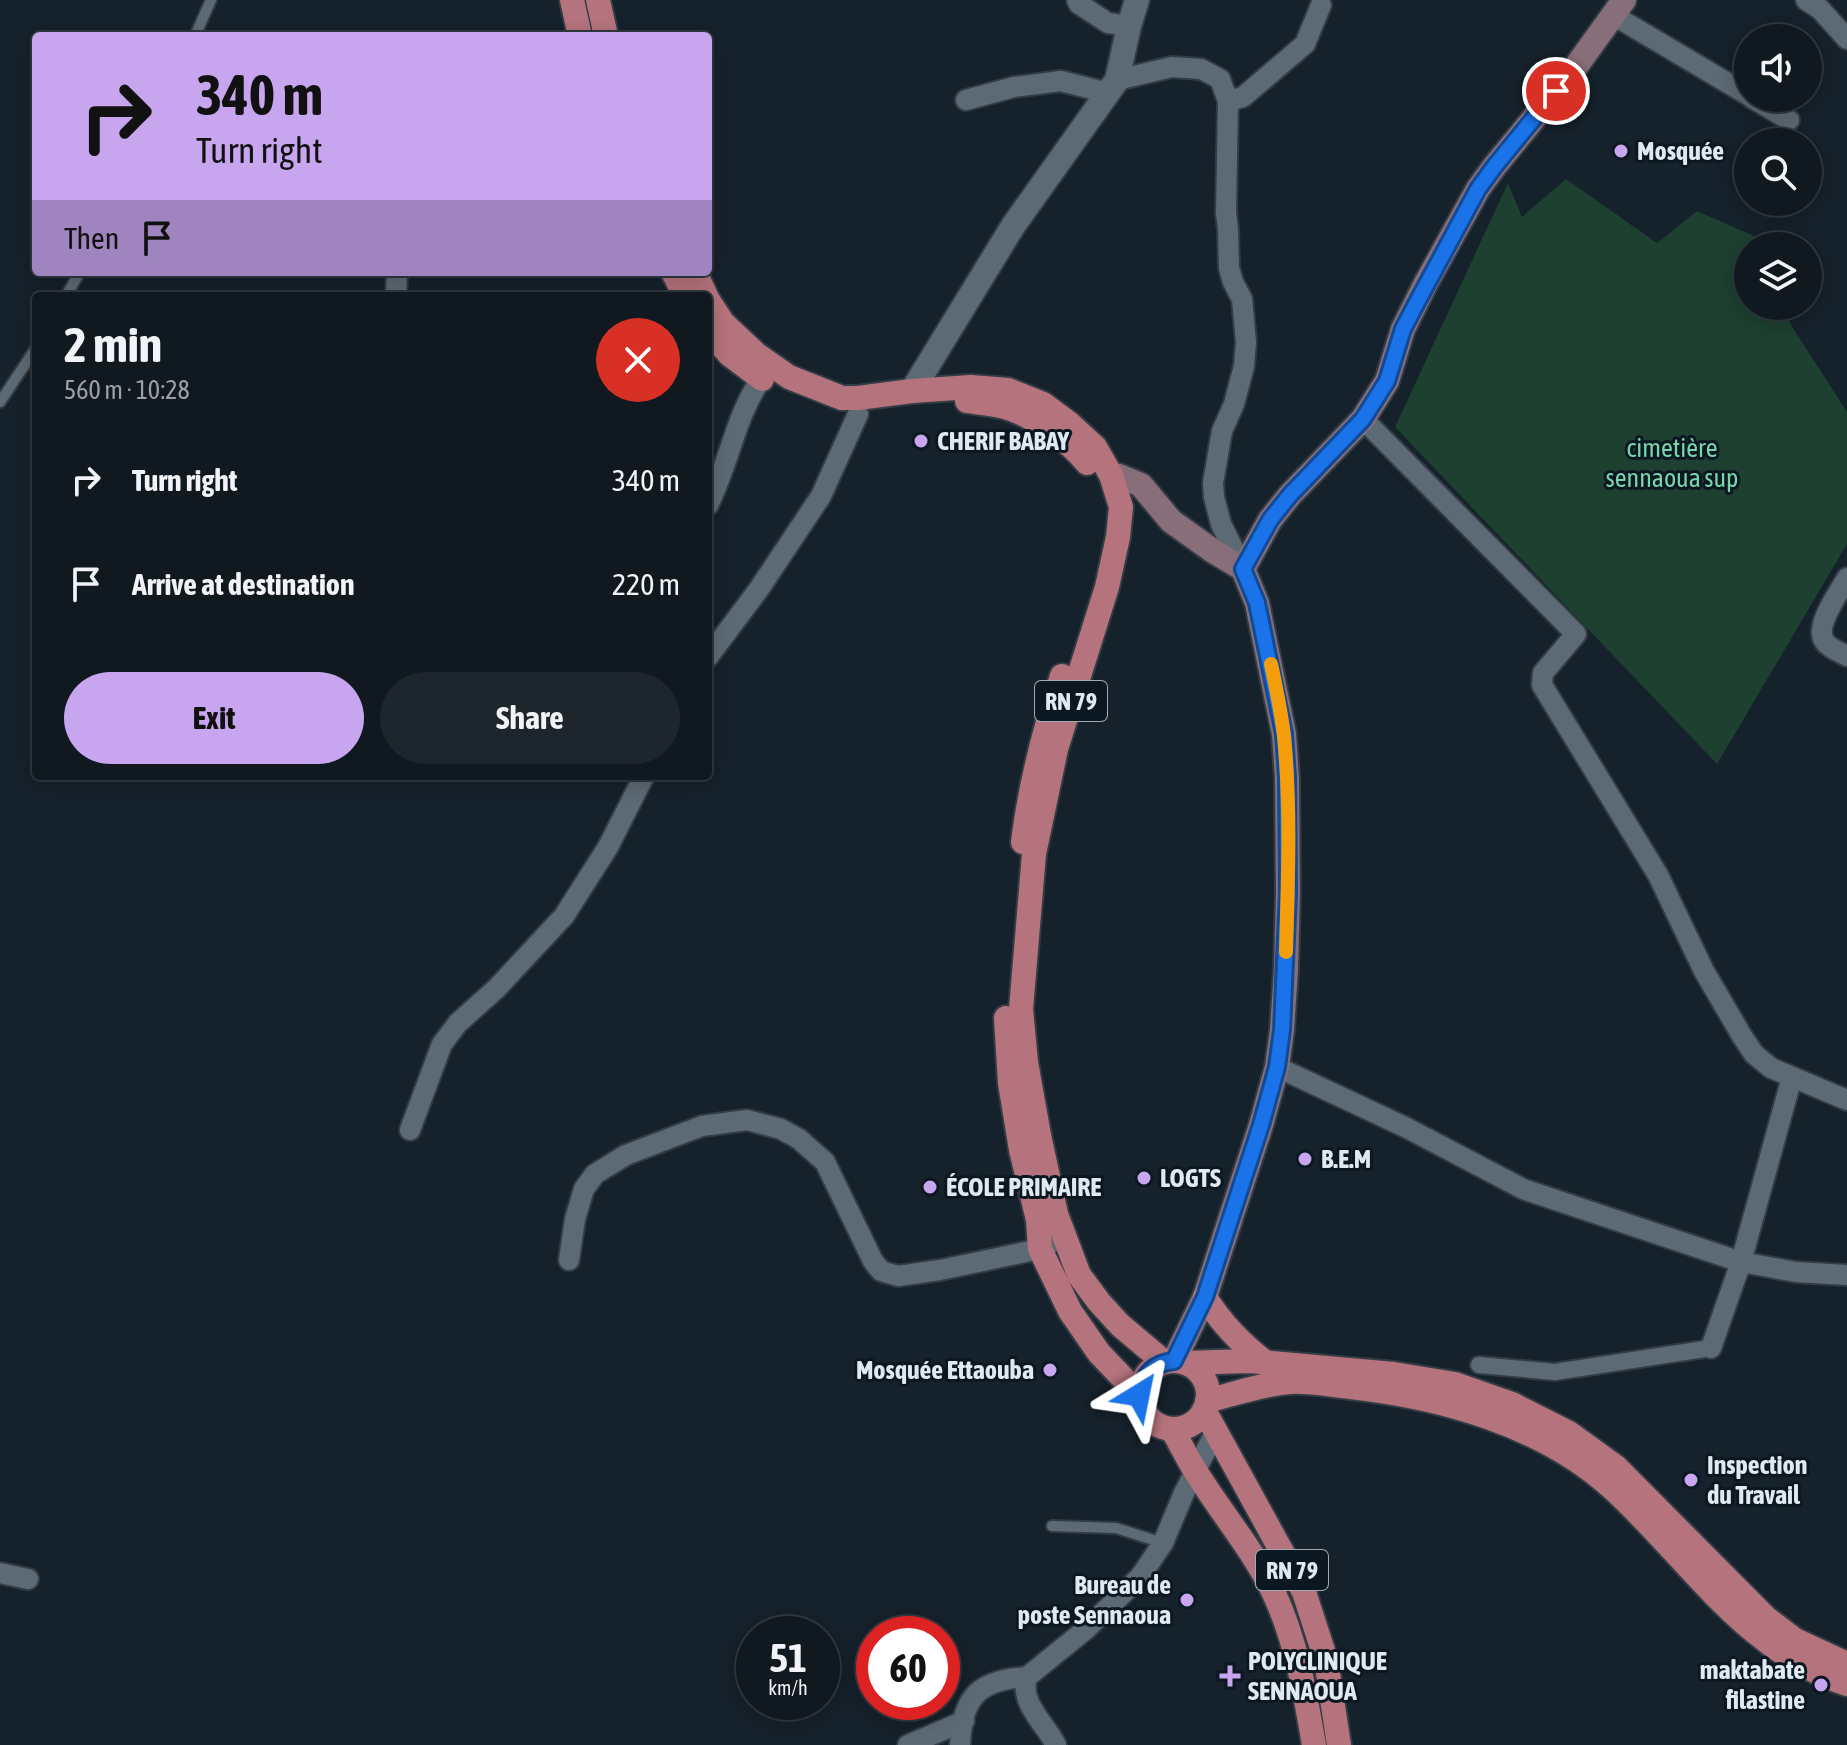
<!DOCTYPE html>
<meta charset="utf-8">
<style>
:root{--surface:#101920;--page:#1e262d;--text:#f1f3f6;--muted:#9ca0a5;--line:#30383e;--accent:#c8a6ef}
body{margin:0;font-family:"Asap Condensed",sans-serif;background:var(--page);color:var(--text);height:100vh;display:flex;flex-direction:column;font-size:30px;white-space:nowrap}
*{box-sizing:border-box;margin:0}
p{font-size:26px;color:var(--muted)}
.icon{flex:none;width:44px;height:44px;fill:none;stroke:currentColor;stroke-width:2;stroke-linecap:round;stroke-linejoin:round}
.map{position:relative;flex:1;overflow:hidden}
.drawer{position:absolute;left:32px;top:292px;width:680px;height:488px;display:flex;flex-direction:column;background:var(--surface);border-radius:8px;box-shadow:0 4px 20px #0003,0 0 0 2px var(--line)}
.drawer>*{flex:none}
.banner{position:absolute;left:32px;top:32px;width:680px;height:244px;border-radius:8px;box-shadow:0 4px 20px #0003,0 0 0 2px var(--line);background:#c8a6ef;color:#111;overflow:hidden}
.buttons{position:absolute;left:1734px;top:24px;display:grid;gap:16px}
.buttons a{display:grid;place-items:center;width:88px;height:88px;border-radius:50%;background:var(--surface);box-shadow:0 4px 20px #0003,0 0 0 2px var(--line);font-size:40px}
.speed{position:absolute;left:736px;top:1616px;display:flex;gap:16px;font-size:40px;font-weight:700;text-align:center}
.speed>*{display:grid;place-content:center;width:104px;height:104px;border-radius:50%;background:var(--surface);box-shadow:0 4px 20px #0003,0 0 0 2px var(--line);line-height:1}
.speed small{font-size:20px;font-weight:400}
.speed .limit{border:12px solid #d22;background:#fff;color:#111}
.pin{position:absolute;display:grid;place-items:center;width:68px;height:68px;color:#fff;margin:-34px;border:4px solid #fff;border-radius:50%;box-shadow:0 2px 8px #0007}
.me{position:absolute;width:88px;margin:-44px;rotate:35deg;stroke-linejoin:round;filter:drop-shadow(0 0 6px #0008)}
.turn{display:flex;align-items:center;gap:28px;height:168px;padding:0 32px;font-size:36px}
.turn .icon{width:104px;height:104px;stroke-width:2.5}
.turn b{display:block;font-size:56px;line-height:68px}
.then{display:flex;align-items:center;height:76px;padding:0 32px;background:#0003;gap:16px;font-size:30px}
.round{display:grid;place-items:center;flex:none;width:84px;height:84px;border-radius:42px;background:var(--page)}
.overview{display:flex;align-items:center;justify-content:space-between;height:136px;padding:0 32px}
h1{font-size:48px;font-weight:700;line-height:60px}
.button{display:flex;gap:16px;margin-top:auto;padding:16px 32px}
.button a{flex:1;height:92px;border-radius:48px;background:var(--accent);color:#111;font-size:32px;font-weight:700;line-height:92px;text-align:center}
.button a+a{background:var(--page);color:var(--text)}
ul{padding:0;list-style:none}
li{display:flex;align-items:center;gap:24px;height:104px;padding:0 32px}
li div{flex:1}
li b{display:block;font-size:30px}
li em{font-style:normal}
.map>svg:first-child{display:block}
</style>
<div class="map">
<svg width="1847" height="1745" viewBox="0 0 1847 1745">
<rect width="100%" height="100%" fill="#15212b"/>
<polygon fill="#1d4030" points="1566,179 1657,243 1697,211 1756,237 1759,246 1748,246 1748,306 1783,306 1791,325 1847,412 1847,544 1717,764 1395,427 1508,183 1522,217"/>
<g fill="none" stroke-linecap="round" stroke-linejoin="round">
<g stroke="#333c44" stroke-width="14">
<g id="service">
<polyline points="195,36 211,0"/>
<polyline points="66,296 80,272"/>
<polyline points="0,402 36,348"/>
<polyline points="1052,1526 1116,1528 1163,1543"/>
</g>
</g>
<g stroke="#333c44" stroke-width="20">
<polyline id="pedestrian" points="1479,1365 1555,1372 1711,1348"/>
</g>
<g stroke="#333c44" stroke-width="24">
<g id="minor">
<polyline points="1077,0 1079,4 1108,23 1129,26"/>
<polyline points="1806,0 1820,9 1847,39"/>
<polyline points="1613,15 1748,95"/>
<polyline points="1117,80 1172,67 1201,69 1220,79 1228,101 1226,213 1228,229 1229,268 1233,282 1242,299 1246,342 1244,366 1234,404 1222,431 1213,483 1214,497 1221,524 1243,569"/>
<polyline points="1752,98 1789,120"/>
<polyline points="966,100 1014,87 1061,81 1108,93"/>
<polyline points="1228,101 1243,97 1305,44 1321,5"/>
<polyline points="396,296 397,272"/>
<polyline points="1363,419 1576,634 1543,673 1542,685 1658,875 1704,971 1742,1036 1754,1054 1771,1068 1847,1100"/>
<path d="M708 505C729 464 735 417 761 379"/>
<path d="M1847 578C1839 593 1813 627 1825 642 1830 649 1840 652 1847 656"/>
<polyline points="708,657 759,589 821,496 858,414"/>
<polyline points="1277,1067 1407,1128 1523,1189 1741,1262 1796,1272 1847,1275"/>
<polyline points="410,1130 442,1044 458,1023 497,988 564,916 608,847 644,776"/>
<polyline points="569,1260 575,1219 584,1189 595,1174 626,1155 702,1126 747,1120 781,1129 799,1139 825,1162 873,1261 881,1271 898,1276 940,1270 1040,1249 1051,1243"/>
<polyline points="1711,1348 1741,1262 1792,1077"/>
<polyline points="0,1573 28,1579"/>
<polyline points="908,1745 964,1721"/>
<path d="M960 1745C962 1696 979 1680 1027 1677"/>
<path d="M1056 1745C1045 1723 1019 1703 1027 1677L1085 1630 1140 1577 1163 1543 1184 1493 1216 1431"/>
</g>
</g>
<g stroke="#333c44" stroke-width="28">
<polyline id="tertiary" points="912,391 1013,226 1117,80 1129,26 1137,0"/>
</g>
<g stroke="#333c44" stroke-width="28">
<g id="secondary">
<polyline points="1111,475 1119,476 1141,485 1171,521 1213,551 1243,569 1257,603 1284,734 1287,778 1288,892 1286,970 1282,1030 1277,1067 1261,1125 1205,1297 1174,1361"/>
<polyline points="1243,569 1270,520 1290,495 1363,419 1387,381 1403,329 1426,283 1478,189 1494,167 1572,72 1624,0"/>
</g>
</g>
<g stroke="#333c44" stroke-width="28">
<g id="primary">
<polyline points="572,0 580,36"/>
<polyline points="598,0 606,36"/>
<polyline points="673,272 685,296"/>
<polyline points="695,272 706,296"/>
<polyline points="708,300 723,323 756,354 789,377 842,398 858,398 912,391 971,387 1008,390 1043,404 1070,424 1095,447 1111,475 1121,507 1118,537 1107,587 1056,749 1034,854 1021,1009 1026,1062 1039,1135 1056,1214 1079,1275 1099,1302 1120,1325 1164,1362"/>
<polyline points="708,330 730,355 762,379"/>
<path d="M967 401C979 403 993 404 1005 407 1032 415 1070 441 1087 463"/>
<path d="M1023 842C1030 785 1044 731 1062 676"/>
<polyline points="1006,1018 1010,1083 1021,1150 1038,1220 1040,1249 1070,1311 1099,1353 1139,1395"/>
<path d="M1205 1297C1221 1323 1240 1343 1265 1362"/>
<circle cx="1174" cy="1395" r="34"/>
<polyline points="1185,1363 1249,1361 1394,1374 1455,1384 1512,1404 1569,1433 1616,1467 1766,1618 1795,1640 1847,1664"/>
<path d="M1207 1401C1234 1394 1262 1384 1290 1382 1310 1381 1331 1385 1350 1387 1441 1397 1543 1425 1612 1488 1687 1556 1746 1653 1847 1684"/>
<polyline points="1204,1410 1304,1592 1326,1660 1339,1745"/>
<path d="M1172 1429C1180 1443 1187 1458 1196 1472 1220 1511 1253 1550 1273 1591 1296 1640 1305 1692 1314 1745"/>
</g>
</g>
<use href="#service" stroke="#5c6a75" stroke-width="10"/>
<use href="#pedestrian" stroke="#5c6a75" stroke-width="16"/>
<use href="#minor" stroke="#5c6a75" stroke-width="20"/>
<use href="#tertiary" stroke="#5c6a75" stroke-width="24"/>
<use href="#secondary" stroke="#886e79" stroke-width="24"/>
<use href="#primary" stroke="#b5737d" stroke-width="24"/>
</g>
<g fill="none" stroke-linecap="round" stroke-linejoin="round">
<g stroke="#114b97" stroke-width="20">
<path id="route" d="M1139 1395C1143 1374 1154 1363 1174 1361L1205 1297 1261 1125 1277 1067 1282 1030 1288 892 1287 778 1284 734 1257 603 1243 569 1270 520 1290 495 1363 419 1387 381 1403 329 1415 306 1478 189 1494 167 1556 91"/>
</g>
<use href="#route" stroke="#1a73e8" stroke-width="14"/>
<path stroke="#f59e0b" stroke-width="14" d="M1271 664C1276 687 1281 712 1284 736 1291 807 1288 880 1286 952"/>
</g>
<g fill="#c8a6ef" stroke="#0c1821" stroke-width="3">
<circle cx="1621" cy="151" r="8"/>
<circle cx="921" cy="441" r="8"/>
<circle cx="1305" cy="1159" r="8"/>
<circle cx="1144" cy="1178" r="8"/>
<circle cx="930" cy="1187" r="8"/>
<circle cx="1050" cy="1370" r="8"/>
<circle cx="1691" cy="1480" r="8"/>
<circle cx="1187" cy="1600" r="8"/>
<path d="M1226 1664h8v8h8v8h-8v8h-8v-8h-8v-8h8z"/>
<circle cx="1821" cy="1685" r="8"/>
</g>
<g text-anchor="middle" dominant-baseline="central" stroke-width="6" stroke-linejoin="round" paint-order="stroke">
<g fill="#0c1821" stroke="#a1aab2" stroke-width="2">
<rect x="1035" y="681" width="72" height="40" rx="6"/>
<rect x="1256" y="1550" width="72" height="40" rx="6"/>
</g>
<g font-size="24" font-weight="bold" fill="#e1e9f0">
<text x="1071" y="701">RN 79</text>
<text x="1292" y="1570">RN 79</text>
</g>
<g font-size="26" font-weight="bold" fill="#e1e9f0" stroke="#0c1821" text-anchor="start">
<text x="1637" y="151">Mosquée</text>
<text x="937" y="441">CHERIF BABAY</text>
<text x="1321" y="1159">B.E.M</text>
<text x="1160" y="1178">LOGTS</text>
<text x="946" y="1187">ÉCOLE PRIMAIRE</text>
<text x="1034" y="1370" text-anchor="end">Mosquée Ettaouba</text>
<text x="1707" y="1465">Inspection<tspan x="1707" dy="30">du Travail</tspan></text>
<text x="1171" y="1585" text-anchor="end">Bureau de<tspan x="1171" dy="30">poste Sennaoua</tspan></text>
<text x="1248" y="1661">POLYCLINIQUE<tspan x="1248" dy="30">SENNAOUA</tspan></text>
<text x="1805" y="1670" text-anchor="end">maktabate<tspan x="1805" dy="30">filastine</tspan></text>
</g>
<g font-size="26" fill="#78d4a9" stroke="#0c1821">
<text x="1672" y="448">cimetière<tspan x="1672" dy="30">sennaoua sup</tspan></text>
</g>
</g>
</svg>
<div class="buttons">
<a><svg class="icon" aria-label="sound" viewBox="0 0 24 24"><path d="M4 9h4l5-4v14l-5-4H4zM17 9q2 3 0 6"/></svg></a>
<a><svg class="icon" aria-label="search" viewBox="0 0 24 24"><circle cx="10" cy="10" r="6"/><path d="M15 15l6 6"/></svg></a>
<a><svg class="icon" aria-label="layers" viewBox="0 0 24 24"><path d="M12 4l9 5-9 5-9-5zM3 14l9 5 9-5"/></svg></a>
</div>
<div class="speed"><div>51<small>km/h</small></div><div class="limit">60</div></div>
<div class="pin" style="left:1556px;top:91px;background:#d93025"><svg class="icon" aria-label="arrive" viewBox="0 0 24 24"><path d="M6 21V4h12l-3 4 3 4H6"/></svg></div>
<svg class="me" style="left:1139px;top:1395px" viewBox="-20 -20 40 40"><path d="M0-17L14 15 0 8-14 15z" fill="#1a73e8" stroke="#fff" stroke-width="4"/></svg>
<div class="banner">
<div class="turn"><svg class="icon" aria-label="right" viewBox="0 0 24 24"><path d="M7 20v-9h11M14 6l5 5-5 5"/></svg><div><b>340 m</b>Turn right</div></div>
<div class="then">Then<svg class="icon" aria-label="arrive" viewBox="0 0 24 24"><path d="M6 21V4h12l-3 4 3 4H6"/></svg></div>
</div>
<section class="drawer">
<div class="overview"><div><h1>2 min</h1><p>560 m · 10:28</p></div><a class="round" style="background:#d93025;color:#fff"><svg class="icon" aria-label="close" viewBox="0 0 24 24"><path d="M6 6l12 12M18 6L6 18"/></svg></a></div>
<ul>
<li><svg class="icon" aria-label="right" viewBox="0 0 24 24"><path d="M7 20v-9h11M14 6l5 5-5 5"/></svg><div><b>Turn right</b></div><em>340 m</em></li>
<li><svg class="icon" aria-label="arrive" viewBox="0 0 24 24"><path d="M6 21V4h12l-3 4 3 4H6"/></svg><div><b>Arrive at destination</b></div><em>220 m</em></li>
</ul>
<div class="button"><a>Exit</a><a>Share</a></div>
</section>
</div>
